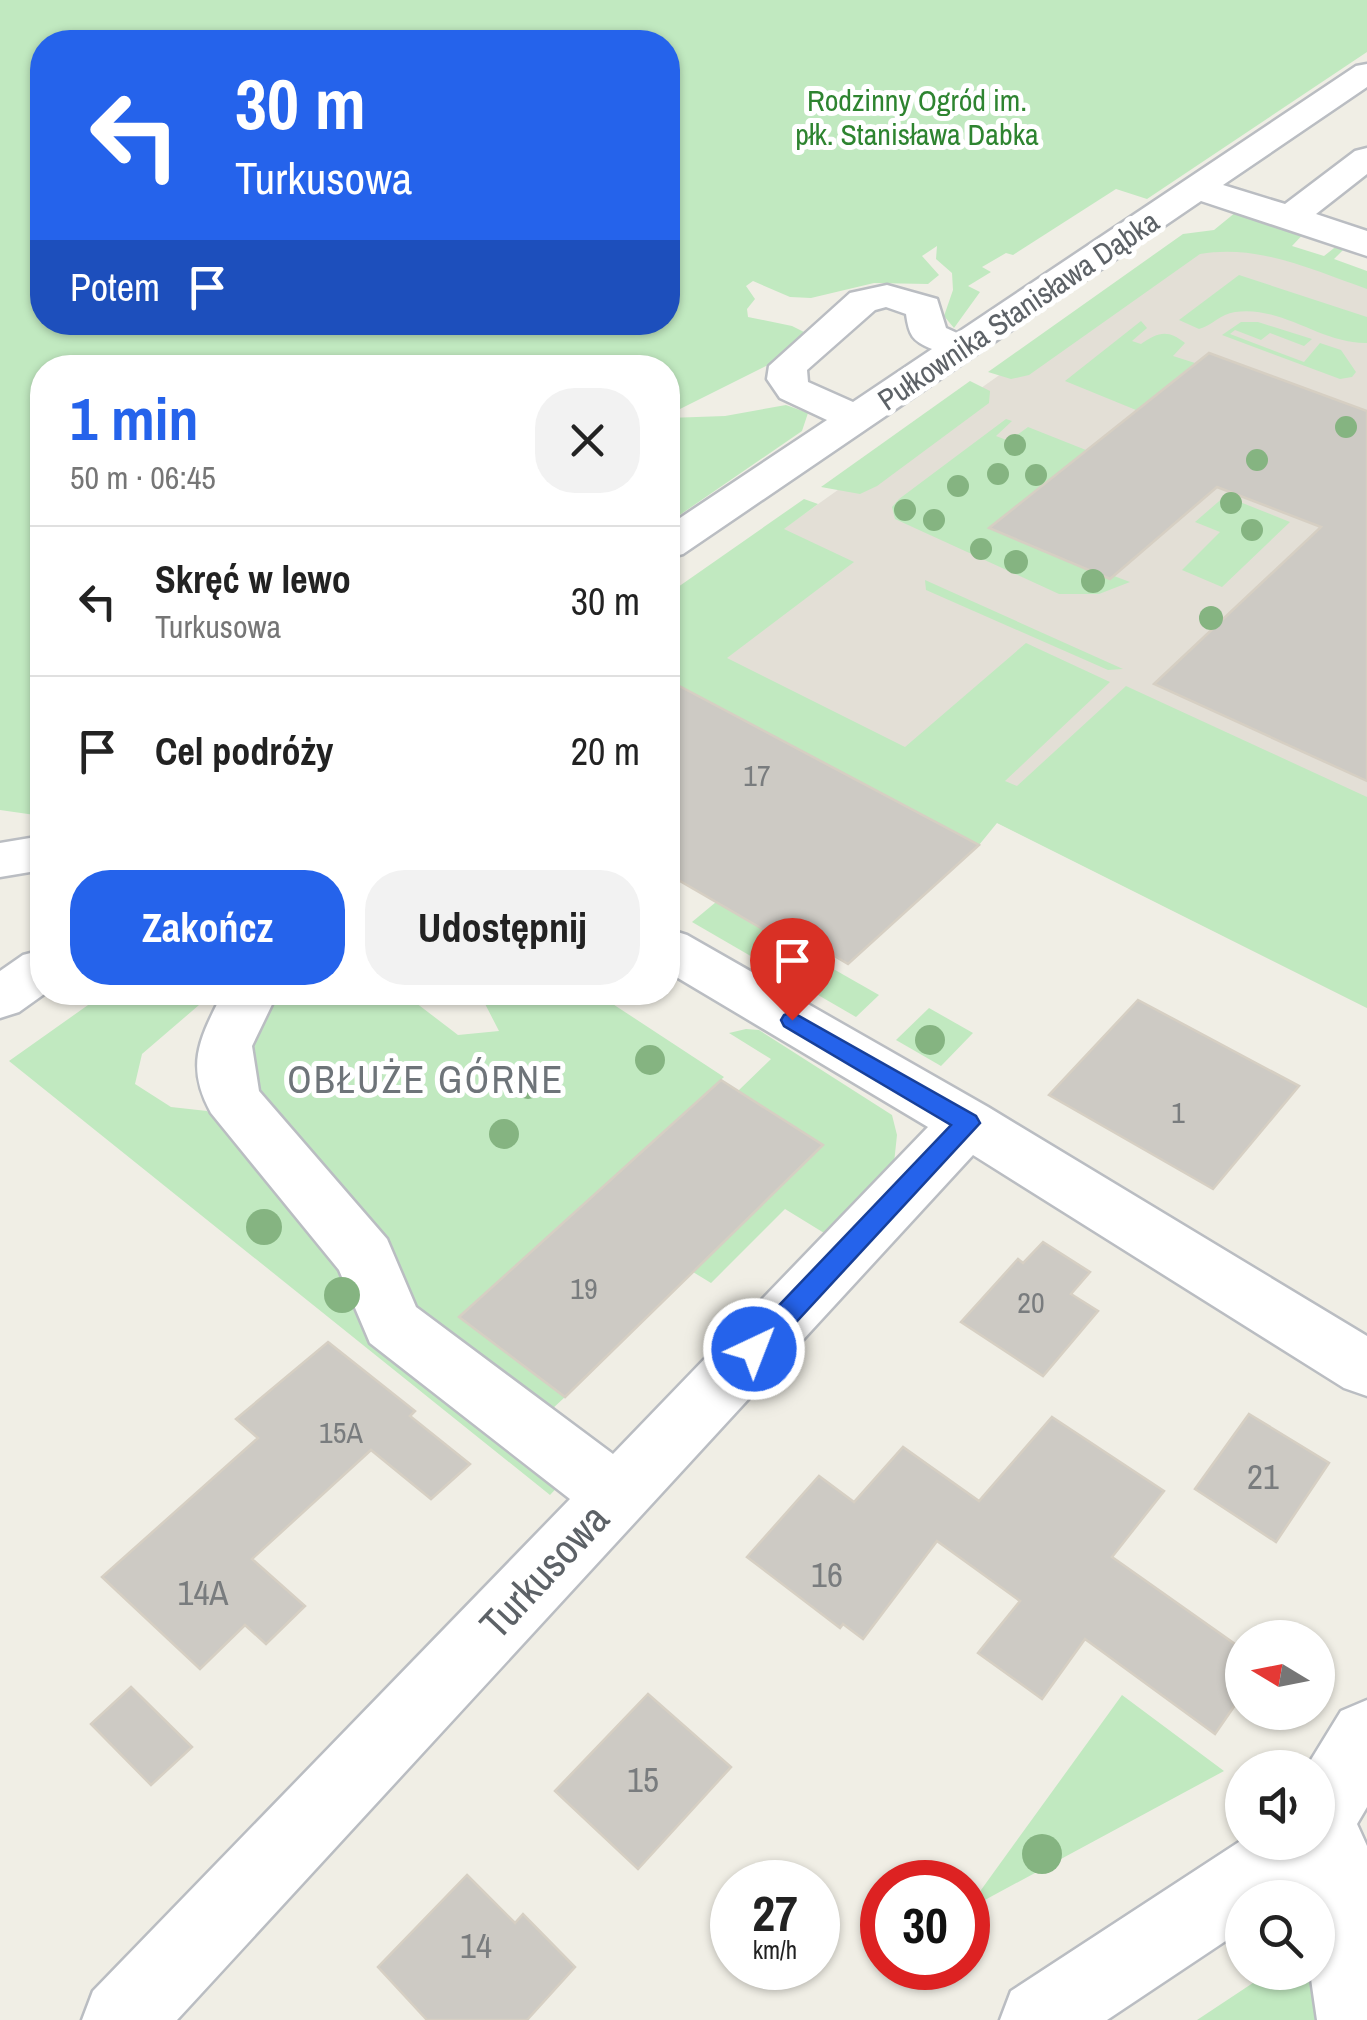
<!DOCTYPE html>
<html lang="pl">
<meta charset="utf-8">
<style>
:root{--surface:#fff;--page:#f2f2f2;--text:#222;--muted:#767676;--line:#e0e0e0;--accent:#2563eb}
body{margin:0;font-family:"Archivo Narrow",sans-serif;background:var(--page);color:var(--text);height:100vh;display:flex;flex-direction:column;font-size:38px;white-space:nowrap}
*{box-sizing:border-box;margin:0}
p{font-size:32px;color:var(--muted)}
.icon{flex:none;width:55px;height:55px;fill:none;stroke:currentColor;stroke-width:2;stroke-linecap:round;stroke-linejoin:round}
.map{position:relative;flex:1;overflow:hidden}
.sheet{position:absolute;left:30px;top:355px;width:650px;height:650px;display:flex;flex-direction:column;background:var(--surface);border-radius:40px;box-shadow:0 2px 8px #0004}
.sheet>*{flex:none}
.guide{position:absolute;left:30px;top:30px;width:650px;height:305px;border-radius:40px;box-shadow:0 2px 8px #0004;background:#2563eb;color:#fff;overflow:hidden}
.needle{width:65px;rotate:280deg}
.tools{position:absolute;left:1225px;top:1620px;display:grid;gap:20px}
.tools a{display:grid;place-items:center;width:110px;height:110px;border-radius:50%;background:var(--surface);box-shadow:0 2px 8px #0004;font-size:50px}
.speed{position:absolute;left:710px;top:1860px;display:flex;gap:20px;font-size:50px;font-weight:700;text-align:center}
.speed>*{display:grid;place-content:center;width:130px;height:130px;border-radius:50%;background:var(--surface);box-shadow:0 2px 8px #0004;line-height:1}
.speed small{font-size:25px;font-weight:400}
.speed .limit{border:15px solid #d22;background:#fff;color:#111}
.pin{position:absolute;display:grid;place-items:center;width:85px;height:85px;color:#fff;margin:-102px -42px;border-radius:50% 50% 50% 0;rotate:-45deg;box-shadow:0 0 10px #0007}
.pin .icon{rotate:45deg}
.me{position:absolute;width:110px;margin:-55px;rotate:43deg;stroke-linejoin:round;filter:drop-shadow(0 0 8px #0008)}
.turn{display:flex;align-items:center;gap:35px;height:210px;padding:0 40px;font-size:45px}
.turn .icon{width:130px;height:130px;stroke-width:2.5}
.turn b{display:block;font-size:70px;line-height:85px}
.then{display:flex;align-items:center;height:95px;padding:0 40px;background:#0003;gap:20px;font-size:38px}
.round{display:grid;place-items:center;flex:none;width:105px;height:105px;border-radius:40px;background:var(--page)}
.summary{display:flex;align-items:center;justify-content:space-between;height:170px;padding:0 40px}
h1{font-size:60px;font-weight:700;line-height:75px;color:var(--accent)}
.primary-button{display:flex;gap:20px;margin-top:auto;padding:20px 40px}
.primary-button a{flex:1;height:115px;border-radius:40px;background:var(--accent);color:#fff;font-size:40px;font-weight:700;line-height:115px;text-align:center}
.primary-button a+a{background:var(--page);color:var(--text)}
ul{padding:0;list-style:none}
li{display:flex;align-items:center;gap:30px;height:150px;padding:0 40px;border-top:2px solid var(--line)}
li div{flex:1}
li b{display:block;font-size:38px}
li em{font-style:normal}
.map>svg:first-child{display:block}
</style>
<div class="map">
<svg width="1367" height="2020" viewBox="0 0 1367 2020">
<rect width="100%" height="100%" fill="#f0eee5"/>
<polygon fill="#e3dfd6" points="1200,232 1367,281 1367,1008 668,658 668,611"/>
<g fill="#c1e9c0" fill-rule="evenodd">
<path d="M0 0H1367V52L1147 199 1116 189 1013 255 1006 253 982 267 991 272 968 286 980 292 954 328 944 316 953 290 952 273 936 259 937 246 922 256 939 275 928 284 874 283 811 298 790 297 753 281 746 286 755 299 747 309 748 317 792 326 808 334 798 350 668 415V368H42V816L0 810ZM42 42H668V322H42Z"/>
<path d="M1236 212 1308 229 1292 246 1324 256 1343 241 1350 243 1334 259 1367 271V289C1312 270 1259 244 1200 254L1029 375 1011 379 988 372 1183 234 1214 230Z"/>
<path d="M1239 275 1367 317V343C1321 344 1282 305 1235 312 1220 314 1213 325 1199 329L1179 320Z"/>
<path d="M1141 321 1147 328 1132 341 1141 344C1158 332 1168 329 1185 343L1173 356 1195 363 1136 410 1065 381Z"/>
<polygon points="1241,322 1258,322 1312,339 1304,346 1270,333 1261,340 1235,330 1230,334 1304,362 1320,343 1341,350 1356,372 1352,377 1340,379 1222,335"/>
<polygon points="970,381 990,391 989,403 877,486 860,494 821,487"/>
<polygon points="786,405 808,413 802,431 668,523 668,418 725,416"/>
<polygon points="1006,419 1012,421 996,436 1009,441 1028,427 1086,450 990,528 1110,579 1114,576 1130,582 1099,594 1059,594 895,519 892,507 899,499"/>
<polygon points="1225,496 1290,522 1222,587 1182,570 1220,532 1195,522"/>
<polygon points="804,499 818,504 784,529 854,562 727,658 905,747 1026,643 1110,682 1005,781 1017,786 1126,686 1367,797 1367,1008 997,823 979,845 687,691 668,705 668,594"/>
<polygon points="925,580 1123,669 1108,670 926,590"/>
<polygon points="716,902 879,995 856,1017 692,922"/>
<polygon points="105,993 213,993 142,1054 135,1084 171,1107 207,1111 567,1477 550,1495 9,1061"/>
<polygon points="271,993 403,993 458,1035 499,1031 482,998 474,993 596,993 724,1077 460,1316 565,1397 551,1410 419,1317 251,1096 242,1052"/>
<polygon points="929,1008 973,1033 941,1066 896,1040"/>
<polygon points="746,1029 759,1030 892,1115 897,1135 894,1163 829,1236 785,1209 711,1283 693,1272 823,1145 772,1112 767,1114 763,1107 738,1091 771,1059 729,1033"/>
<polygon points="1122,1695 1224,1771 983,1901 968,1921 968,1908"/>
<polygon points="1322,1936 1331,2020 1197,2020 1268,1973 1318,1972 1318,1939"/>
</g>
<g fill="#cdcac4" stroke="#d6cfc3" stroke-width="2.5">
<polygon points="1209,353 1367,411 1367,781 1154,684 1321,527 1217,487 1110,579 989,528"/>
<polygon points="668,680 979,845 848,964 831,954 821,963 668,874"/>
<polygon points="1138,1000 1299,1086 1213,1189 1049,1095"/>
<polygon points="721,1080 823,1145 565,1397 459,1317"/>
<polygon points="1043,1242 1090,1272 1071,1294 1098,1311 1043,1376 961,1322 1018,1259 1023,1263"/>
<polygon points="328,1342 415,1411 410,1416 470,1464 431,1499 371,1450 252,1559 305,1606 266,1644 245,1625 200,1669 102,1577 258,1438 236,1419"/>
<polygon points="1249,1414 1329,1463 1276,1542 1195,1489"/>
<polygon points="1052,1417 1164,1491 1112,1557 1242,1649 1242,1695 1215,1734 1085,1639 1042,1699 978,1653 1020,1601 937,1541 863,1639 843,1624 840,1628 747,1557 819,1476 854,1502 903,1447 979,1501"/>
<polygon points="131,1687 192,1747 151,1785 91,1724"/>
<polygon points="648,1694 731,1767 638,1869 555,1791"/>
<polygon points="467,1875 515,1923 523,1914 575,1967 527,2020 427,2020 378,1967"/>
</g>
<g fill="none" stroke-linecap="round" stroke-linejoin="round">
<g stroke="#babdc2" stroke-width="5">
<g id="minor">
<path d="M1367 64V87L1223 185 1285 204 1355 151 1367 148V174L1316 214 1367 231V256L1201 201 683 554 668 558V526L827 420 780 398 767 379 769 366 850 293 887 285 937 299 946 328 957 333 1356 66ZM886 307 906 314C909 335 912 341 932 349L853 402 808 382 807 370 875 310Z"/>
<polygon points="42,836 42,870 0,877 0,843"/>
<path d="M668 929 687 935 988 1107 1367 1336V1396L1344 1388 973 1155 177 2020H82L93 1991 570 1499 370 1343 339 1270 211 1113C184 1064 201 1037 223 992H278L252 1046 259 1091 387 1239 416 1307 613 1454 928 1127 668 972Z"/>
<polygon points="42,950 42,992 47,992 19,1012 0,1018 0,971 23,955"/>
<polygon points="1367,1700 1367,1807 1357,1824 1367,1846 1367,2020 1317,2020 1310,1972 1318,1972 1318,1898 1301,1898 1300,1892 1291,1898 1242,1898 1242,1930 1107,2020 1000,2020 1011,1991 1242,1840 1318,1842 1318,1768 1306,1768 1341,1711"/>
</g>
</g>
<use href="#minor" fill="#fff" fill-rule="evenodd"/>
</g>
<g fill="#85b481">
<circle cx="1346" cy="427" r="11"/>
<circle cx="1015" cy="445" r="11"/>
<circle cx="1257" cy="460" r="11"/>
<circle cx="998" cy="474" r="11"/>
<circle cx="1036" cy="475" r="11"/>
<circle cx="958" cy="486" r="11"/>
<circle cx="1231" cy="503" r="11"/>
<circle cx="905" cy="510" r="11"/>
<circle cx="934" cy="520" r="11"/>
<circle cx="1252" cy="530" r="11"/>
<circle cx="981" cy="549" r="11"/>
<circle cx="1016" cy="562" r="12"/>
<circle cx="1093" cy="581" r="12"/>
<circle cx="1211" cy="618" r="12"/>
<circle cx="930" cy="1040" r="15"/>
<circle cx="650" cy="1060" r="15"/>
<circle cx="528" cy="1084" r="15"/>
<circle cx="504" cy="1134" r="15"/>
<circle cx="264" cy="1227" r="18"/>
<circle cx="342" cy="1295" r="18"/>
<circle cx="1042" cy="1854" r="20"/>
</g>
<polygon fill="#2563eb" stroke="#184099" stroke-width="2.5" points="792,1012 976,1116 980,1123 764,1357 754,1360 745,1357 741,1349 745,1341 951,1125 784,1026 781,1020 784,1015"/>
<g text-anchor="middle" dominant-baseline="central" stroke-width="10" stroke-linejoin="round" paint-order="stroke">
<g font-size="30" fill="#2e8430" stroke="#fff">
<text x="917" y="100">Rodzinny Ogród im.<tspan x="917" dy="34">płk. Stanisława Dabka</tspan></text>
</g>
<g font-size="30" fill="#5d6267" stroke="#fff">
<text transform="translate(1018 310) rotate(-34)">Pułkownika Stanisława Dąbka</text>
</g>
<g font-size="30" fill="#797c7e">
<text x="757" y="775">17</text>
<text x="1178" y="1112">1</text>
<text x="584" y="1288">19</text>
<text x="1031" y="1302">20</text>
<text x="341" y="1432">15A</text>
</g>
<g font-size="35" fill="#797c7e">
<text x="1263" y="1476">21</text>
<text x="827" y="1574">16</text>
<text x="203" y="1592">14A</text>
<text x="643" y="1779">15</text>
<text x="476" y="1945">14</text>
</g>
<g font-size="38" letter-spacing="2.5" fill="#6e7479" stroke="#fff">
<text x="426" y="1079">OBŁUŻE GÓRNE</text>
</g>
<g font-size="42" fill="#5d6267" stroke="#fff">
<text transform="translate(544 1571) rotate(-47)">Turkusowa</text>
</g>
</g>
</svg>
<div class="tools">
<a><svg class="needle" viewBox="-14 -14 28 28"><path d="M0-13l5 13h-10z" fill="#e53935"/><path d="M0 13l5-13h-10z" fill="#767676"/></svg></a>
<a><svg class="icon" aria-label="sound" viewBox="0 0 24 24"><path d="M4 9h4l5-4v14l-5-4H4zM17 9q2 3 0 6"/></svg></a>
<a><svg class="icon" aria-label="search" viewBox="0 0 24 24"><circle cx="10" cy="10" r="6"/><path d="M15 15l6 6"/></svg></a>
</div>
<div class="speed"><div>27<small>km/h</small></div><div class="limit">30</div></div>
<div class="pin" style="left:792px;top:1020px;background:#d93025"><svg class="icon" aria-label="arrive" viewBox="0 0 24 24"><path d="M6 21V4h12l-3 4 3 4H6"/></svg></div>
<svg class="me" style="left:754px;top:1349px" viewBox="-20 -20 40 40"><circle r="17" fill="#2563eb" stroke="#fff" stroke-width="3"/><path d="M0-11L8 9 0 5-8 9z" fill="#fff"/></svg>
<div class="guide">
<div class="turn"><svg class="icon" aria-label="left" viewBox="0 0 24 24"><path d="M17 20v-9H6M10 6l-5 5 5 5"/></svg><div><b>30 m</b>Turkusowa</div></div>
<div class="then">Potem<svg class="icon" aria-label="arrive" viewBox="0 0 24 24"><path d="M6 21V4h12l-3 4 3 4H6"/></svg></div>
</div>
<section class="sheet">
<div class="summary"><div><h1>1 min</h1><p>50 m · 06:45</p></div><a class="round"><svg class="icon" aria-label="close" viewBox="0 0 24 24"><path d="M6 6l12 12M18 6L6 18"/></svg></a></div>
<ul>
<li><svg class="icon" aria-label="left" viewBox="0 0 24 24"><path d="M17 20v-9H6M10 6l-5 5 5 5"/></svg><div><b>Skręć w lewo</b><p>Turkusowa</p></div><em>30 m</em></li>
<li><svg class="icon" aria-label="arrive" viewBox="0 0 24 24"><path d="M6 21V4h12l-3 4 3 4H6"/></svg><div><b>Cel podróży</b></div><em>20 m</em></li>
</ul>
<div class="primary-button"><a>Zakończ</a><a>Udostępnij</a></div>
</section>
</div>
